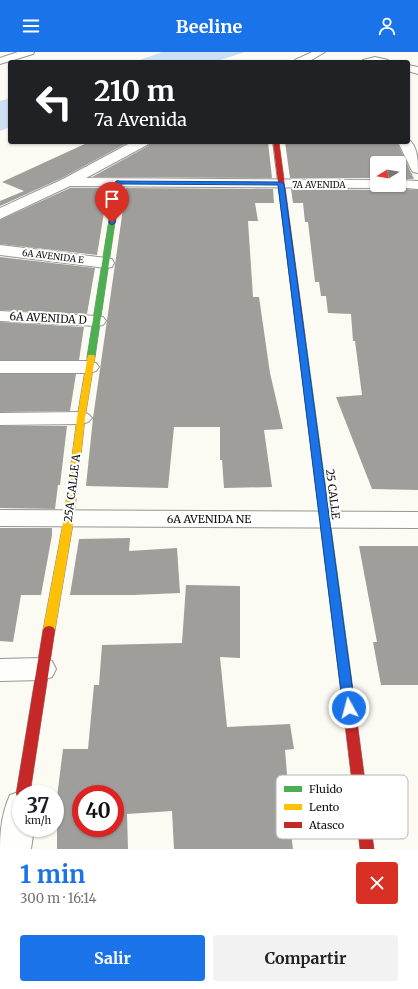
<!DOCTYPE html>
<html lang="es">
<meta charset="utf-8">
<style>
:root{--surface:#fff;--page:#f2f2f2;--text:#202124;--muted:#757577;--accent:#1a73e8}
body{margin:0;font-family:Merriweather,serif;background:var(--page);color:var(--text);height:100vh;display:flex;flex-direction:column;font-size:15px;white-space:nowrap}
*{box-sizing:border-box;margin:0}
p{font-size:13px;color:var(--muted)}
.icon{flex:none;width:22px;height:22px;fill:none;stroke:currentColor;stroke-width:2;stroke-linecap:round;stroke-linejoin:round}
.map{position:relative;height:797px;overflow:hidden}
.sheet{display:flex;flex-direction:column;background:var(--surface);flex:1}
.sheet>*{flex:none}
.banner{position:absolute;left:8px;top:8px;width:402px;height:84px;border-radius:4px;box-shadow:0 1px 3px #0004;background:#202124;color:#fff;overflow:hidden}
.needle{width:26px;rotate:259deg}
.fabs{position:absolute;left:370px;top:104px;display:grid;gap:8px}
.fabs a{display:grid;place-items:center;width:36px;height:36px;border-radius:4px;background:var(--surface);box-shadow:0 1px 3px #0004;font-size:20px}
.speed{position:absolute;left:12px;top:733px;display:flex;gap:8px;font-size:20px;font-weight:700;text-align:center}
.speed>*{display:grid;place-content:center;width:52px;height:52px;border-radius:50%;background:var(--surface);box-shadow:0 1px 3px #0004;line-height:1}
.speed small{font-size:10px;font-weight:400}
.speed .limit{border:6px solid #d22;background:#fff;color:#111}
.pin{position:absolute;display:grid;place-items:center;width:34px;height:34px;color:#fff;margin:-41px -17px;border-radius:50% 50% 50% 0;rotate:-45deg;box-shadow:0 0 4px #0007}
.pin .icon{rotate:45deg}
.me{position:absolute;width:44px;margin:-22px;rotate:353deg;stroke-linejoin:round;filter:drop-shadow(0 0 3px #0008)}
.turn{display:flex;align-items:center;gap:14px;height:84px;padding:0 20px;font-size:18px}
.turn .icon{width:52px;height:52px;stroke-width:2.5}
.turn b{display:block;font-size:28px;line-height:34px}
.round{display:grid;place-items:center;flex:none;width:42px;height:42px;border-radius:4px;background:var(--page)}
.headline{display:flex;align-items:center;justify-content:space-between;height:68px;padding:0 20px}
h1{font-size:24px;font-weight:700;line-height:30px;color:var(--accent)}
.action{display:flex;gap:8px;margin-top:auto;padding:8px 20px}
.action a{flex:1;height:46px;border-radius:4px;background:var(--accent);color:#fff;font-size:16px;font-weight:700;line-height:46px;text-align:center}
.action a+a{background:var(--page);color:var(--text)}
header{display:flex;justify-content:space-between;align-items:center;height:52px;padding:0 20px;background:var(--accent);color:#fff;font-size:18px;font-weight:700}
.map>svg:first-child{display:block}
</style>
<header><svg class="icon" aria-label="menu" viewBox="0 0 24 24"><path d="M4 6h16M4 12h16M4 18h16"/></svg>Beeline<svg class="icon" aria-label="person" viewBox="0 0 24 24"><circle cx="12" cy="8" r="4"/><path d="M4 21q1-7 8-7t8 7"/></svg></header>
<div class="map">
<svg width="418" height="797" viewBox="0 0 418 797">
<rect width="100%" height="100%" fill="#fbfbf4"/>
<g fill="#cddff3">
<polygon points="162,0 245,0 214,10 134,10"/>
<polygon points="10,46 10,75 0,79 0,49"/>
</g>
<g fill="#9f9e9a" fill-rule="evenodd">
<polygon points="89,90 129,90 62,126 0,154 0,149 24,139 2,130"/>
<polygon points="150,90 268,90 272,126 92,125 148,94"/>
<polygon points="285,90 397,90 414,127 399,127 399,111 377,111 377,126 290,126"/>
<polygon points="384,133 392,133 394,136 418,138 418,438 372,437 336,345 362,343 355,289 353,289 351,262 328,261 326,244 321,244 319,230 315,230 308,170 305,170 303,151 293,151 291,137 377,138"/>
<polygon points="70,136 108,136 97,203 0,192 0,168"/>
<polygon points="126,136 273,137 274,151 255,151 258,169 248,169 253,245 259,245 270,321 283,377 264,378 272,435 224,436 222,408 220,408 220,375 174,375 168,436 86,434 93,366"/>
<polygon points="0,205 95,216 87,262 0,258"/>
<polygon points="0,270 84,275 79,308 0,308"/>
<polygon points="0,322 76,322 70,359 0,360"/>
<polygon points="0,374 67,374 60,433 58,433 55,457 0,456"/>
<polygon points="0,476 52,476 52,483 41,543 21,543 13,590 0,589"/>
<polygon points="130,486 129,499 177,496 180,541 134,543 70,543 79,487"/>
<polygon points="359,494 418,494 418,633 381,633 373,590 377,590"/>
<path d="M186 533 240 534V606L220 605 227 675 290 672 294 697 285 698 290 759H288L293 797H174L172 759 127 762 128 797H57V745L63 697H88L94 633H99L102 593 182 591ZM81 742H115V776H81Z"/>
</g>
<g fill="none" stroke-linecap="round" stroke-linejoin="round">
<g stroke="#959592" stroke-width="2">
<g id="street">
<polygon points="18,0 34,0 33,2 0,12 0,6"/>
<polygon points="312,0 325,0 308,10 294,10 295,8"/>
<polygon points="375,5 388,8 389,10 362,10 363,8"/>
<polygon points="408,13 418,15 418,22 408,19"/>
<path d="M408 87C418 94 418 109 418 121L413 120 411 117 398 90H408Z"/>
<polygon points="132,90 149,90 147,93 86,126 377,128 377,133 383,133 377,136 70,134 0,167 0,156 63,127"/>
<polygon points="399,128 418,129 418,137 394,135 393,133 399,133"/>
<polygon points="0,193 106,206 112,207 114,211 112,215 106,216 0,203"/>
<polygon points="0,259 97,264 103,265 106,269 103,273 97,274 0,269"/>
<polygon points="0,309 89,309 96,311 99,315 96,319 89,321 0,321"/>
<polygon points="81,360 88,362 92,366 88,370 81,372 0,373 0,361"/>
<polygon points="0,458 418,460 418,476 0,474"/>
<polygon points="42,606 52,609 56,617 52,625 42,628 0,629 0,607"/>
<path d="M21 739 29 742H21V776H34L31 797H0C0 779 2 760 10 743Z"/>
</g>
</g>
<g stroke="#8c8c89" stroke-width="1">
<g id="fast">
<polygon points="118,128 121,130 95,305 91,307 87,305 115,130"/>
<polygon points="298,281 304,281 305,283 351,623 349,626 345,628 341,626 339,623 297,283"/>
</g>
</g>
<g stroke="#8c8c89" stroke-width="1">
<polygon id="slow" points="88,303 94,303 95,305 85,366 74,466 55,578 53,581 49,582 45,581 43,578 64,466 77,366"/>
</g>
<g stroke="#8c8c89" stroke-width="1">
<g id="jam">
<polygon points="273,90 279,90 305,283 301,285 297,283"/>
<polygon points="49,574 53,575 55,578 30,742 21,742 21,747 18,746 16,742 43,578 45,575"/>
<polygon points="345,618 349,620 351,623 374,797 360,797 339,623 341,620"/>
</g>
</g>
<use href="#street" fill="#fefefd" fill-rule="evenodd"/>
<use href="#fast" fill="#4caf50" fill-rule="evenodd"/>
<use href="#slow" fill="#ffc107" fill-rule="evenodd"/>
<use href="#jam" fill="#c62828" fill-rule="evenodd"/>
</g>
<polygon fill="#1a73e8" stroke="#114b97" points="116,129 281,130 284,132 355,656 353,660 349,661 344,660 343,656 278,133 121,132 115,171 112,173 109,171"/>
<g text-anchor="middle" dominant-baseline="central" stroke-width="4" stroke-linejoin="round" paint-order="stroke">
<g font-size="9" fill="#0f0f0f" stroke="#fff">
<text x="319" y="132">7A AVENIDA</text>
<text transform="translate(53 204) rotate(7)">6A AVENIDA E</text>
</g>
<g font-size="11" fill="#0f0f0f" stroke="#fff">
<text transform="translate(48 266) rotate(3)">6A AVENIDA D</text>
<text transform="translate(72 436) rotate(-83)">25A CALLE A</text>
<text transform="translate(333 442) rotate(83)">25 CALLE</text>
<text x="209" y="467">6A AVENIDA NE</text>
</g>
</g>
<rect x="276" y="723" width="132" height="64" rx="6" fill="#fff" stroke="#b7b7b7" stroke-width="1"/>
<rect x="284" y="734" width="18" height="6" fill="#4caf50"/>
<rect x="284" y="752" width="18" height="6" fill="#ffc107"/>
<rect x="284" y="770" width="18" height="6" fill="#c62828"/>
<g font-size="11" fill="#0f0f0f">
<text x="309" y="741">Fluido</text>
<text x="309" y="759">Lento</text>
<text x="309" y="777">Atasco</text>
</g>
</svg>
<div class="fabs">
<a><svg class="needle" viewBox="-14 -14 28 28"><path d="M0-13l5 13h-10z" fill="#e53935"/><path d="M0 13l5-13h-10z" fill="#757577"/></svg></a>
</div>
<div class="speed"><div>37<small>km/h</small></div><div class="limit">40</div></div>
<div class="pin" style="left:112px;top:171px;background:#d93025"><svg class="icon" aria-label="arrive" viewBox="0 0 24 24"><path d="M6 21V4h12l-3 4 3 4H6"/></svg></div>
<svg class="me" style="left:349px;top:656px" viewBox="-20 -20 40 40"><circle r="17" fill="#1a73e8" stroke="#fff" stroke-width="3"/><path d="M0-11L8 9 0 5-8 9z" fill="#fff"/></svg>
<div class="banner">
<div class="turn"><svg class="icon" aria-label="left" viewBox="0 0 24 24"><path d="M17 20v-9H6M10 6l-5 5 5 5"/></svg><div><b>210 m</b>7a Avenida</div></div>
</div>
</div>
<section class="sheet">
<div class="headline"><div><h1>1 min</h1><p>300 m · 16:14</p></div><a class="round" style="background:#d93025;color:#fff"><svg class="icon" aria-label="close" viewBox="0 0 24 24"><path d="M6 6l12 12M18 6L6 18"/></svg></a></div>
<div class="action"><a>Salir</a><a>Compartir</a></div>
</section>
